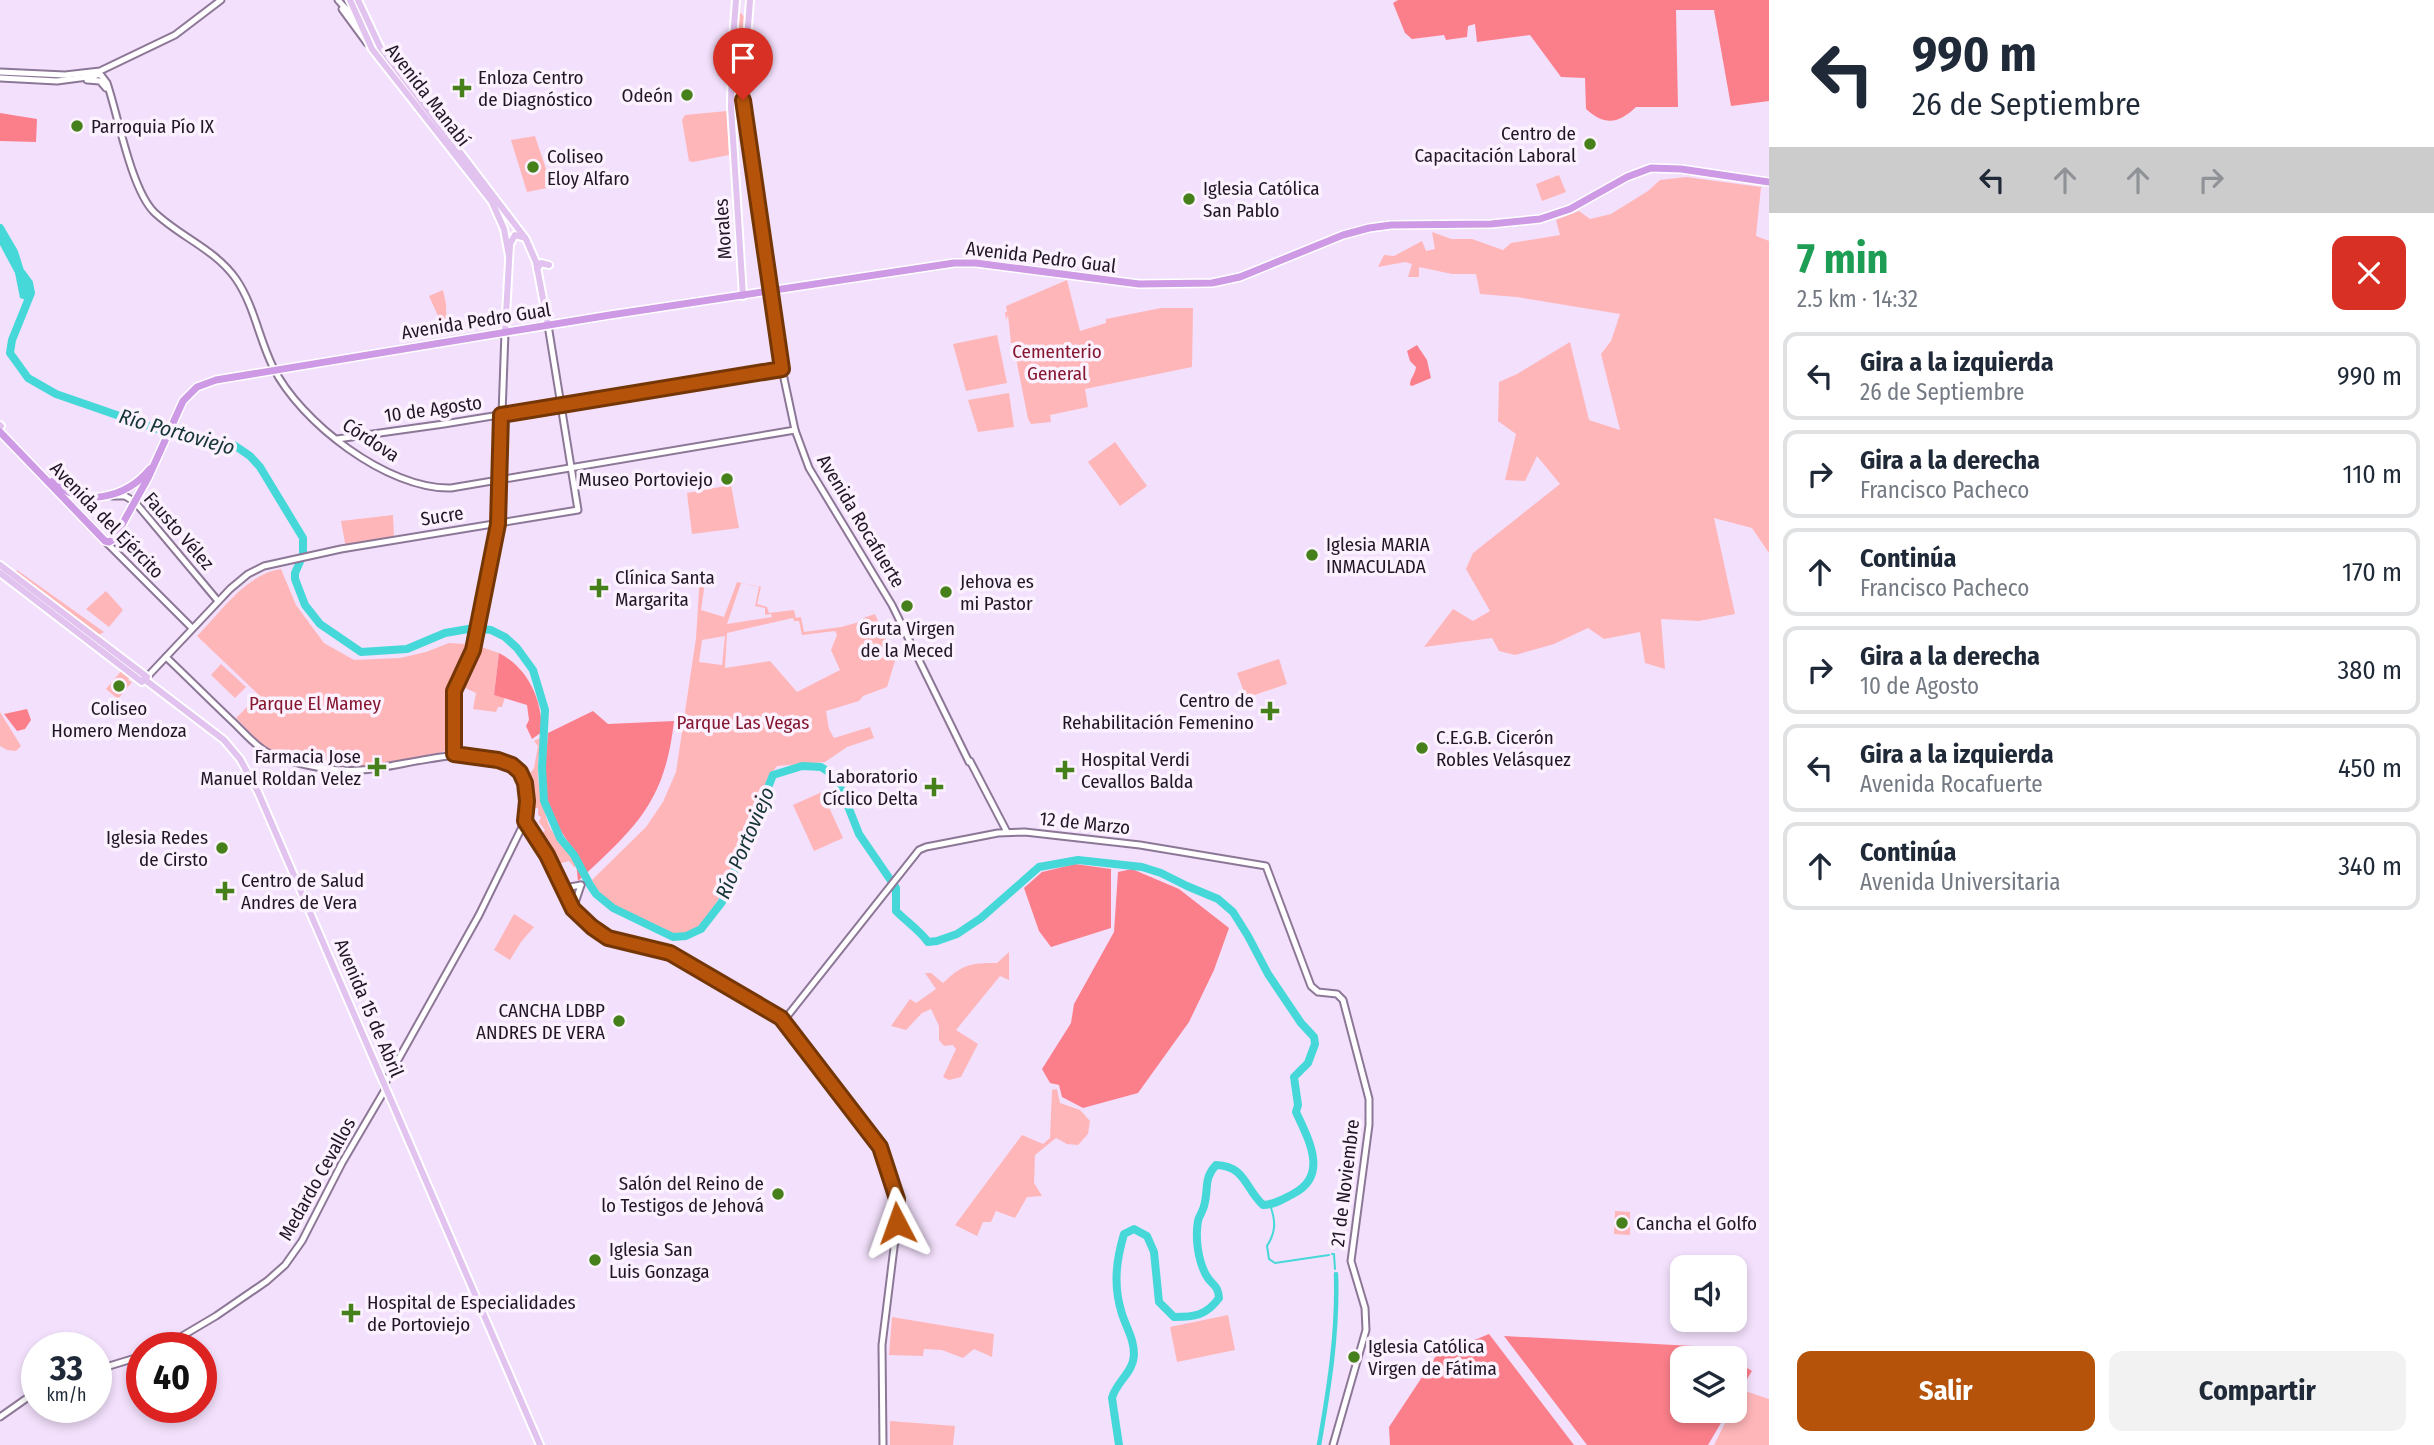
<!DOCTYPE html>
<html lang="es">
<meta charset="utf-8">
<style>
:root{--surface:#fff;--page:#f2f2f3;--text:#1f2937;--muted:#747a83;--line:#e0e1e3;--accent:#b45309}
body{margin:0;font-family:"Fira Sans Condensed",sans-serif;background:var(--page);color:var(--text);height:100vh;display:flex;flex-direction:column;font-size:26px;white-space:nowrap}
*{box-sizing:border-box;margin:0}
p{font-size:23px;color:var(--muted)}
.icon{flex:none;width:38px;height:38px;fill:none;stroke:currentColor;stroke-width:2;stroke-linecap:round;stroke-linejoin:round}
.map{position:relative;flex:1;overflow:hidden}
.side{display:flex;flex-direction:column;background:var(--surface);width:665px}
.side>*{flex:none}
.hud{background:#fff;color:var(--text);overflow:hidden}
.controls{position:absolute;left:1670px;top:1255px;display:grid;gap:14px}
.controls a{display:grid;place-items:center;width:77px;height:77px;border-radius:14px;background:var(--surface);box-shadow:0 4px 10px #0003;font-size:35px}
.speed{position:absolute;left:21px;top:1332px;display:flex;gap:14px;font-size:35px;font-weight:700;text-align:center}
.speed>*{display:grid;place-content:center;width:91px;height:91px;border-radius:50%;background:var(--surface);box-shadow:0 4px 10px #0003;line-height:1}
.speed small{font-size:18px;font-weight:400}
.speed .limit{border:10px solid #d22;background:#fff;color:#111}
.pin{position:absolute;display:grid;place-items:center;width:60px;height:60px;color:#fff;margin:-72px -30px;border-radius:50% 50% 50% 0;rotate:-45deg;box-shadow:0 0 7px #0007}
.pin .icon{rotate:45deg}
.me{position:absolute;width:77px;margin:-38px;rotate:356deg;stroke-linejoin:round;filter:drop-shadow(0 0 5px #0008)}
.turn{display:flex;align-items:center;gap:24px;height:147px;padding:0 28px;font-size:32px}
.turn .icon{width:91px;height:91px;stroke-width:2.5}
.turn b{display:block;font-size:49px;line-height:60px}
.lanes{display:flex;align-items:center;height:66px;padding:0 28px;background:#0003;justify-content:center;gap:35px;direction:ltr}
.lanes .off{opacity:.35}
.round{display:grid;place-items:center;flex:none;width:74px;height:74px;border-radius:14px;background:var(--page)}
.head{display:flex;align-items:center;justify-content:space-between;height:119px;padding:0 28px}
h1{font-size:42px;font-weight:700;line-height:52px;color:#1e9e55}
.primary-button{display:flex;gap:14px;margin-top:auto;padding:14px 28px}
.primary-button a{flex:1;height:80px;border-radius:14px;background:var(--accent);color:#fff;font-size:28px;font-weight:700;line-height:80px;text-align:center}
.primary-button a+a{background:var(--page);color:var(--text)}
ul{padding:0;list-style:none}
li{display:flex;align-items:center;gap:21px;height:88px;margin:0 14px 10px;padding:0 14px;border:4px solid var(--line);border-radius:14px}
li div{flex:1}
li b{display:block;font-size:26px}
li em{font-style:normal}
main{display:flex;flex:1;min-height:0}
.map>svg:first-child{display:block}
</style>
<main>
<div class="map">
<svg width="1769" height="1445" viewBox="0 0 1769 1445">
<rect width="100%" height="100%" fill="#f3e0fc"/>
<g fill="#feb6b9" fill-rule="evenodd">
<polygon points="741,13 745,18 740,92 737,95 734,94 737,18 738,14"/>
<polygon points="727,111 729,155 693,162 689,161 682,120 685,115"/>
<polygon points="535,136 552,187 527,192 511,140"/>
<polygon points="1559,175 1566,192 1542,201 1536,184"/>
<polygon points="1686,177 1761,187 1756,236 1769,241 1769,553 1752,528 1714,518 1735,614 1699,621 1661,619 1665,669 1645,663 1640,632 1604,639 1588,628 1554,644 1515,655 1499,651 1492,638 1424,647 1453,609 1473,621 1490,611 1466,569 1473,553 1560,484 1537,456 1525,481 1505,480 1516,434 1498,421 1499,382 1517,374 1570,342 1589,420 1620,430 1601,354 1611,341 1620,314 1517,297 1480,294 1476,274 1452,274 1419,267 1419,277 1408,277 1412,264 1405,262 1378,267 1384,255 1394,256 1422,241 1426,251 1435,249 1432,232 1451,239 1472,239 1503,250 1511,243 1560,235 1556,220 1579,211 1590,219 1611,214 1648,191 1660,180"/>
<polygon points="1067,280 1080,331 1106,323 1106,319 1161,308 1193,308 1192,367 1085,389 1088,407 1050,415 1051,422 1031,424 1028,419 1013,343 1011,343 1008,315 1006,320 1005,312 1007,312 1006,306"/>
<polygon points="443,290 446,304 447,336 429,296"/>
<polygon points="997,335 1007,383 966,391 953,344"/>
<polygon points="1009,393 1014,427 978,432 968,400"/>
<polygon points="1115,442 1147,486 1120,506 1088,462"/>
<polygon points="731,485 739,528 692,534 687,493"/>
<polygon points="393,515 394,537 347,545 345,543 341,521"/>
<path d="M281 569 296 605 324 643 354 660 400 658 426 652 449 643 467 644 470 650 452 688 450 748 443 752 371 767H346L271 751 262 745 236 718 259 695 197 636C221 612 246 574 281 569Z"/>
<polygon points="17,570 104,632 99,635 16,572"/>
<path d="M700 575 706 576 701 610 724 617 737 582 761 587 757 604 767 607 769 613 794 610 796 618 801 617 804 632 841 627 863 621V618L875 614 895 661 887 687 863 696 859 701 826 711 829 729 834 738 870 727 874 738 847 747 825 762 777 766C748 800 728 922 687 933 673 937 658 927 646 921 626 912 602 902 592 880L646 827 663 802 676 772 696 638ZM741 583 759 587 755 606 765 608V615L771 614 772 617 727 624ZM793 618 794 621H799L802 635 835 631 837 635 831 650 840 670 797 692 770 661 725 668 727 633ZM725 636 722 665 699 662 702 640Z"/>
<polygon points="106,591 123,610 109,627 86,609"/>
<polygon points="481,647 499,653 494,695 505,697 502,707 498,707 496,712 473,709 476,693 463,687"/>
<polygon points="1279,659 1287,684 1246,698 1237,673"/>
<polygon points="221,664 246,687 235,698 211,675"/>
<polygon points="122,670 130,677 128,680 132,682 118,699 106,689"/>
<polygon points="0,712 21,746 16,751 7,750 0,746"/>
<path d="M542 737C541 746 538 755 538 764 537 785 542 804 548 823 553 840 578 851 575 868L569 861 558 864 542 834 545 830 539 822 541 817 538 815V808H534L530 774 534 768 538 746 534 741Z"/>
<polygon points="822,792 843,838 814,851 793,805"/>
<polygon points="514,914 534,927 521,942 510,960 494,950"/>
<path d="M1009 952V980L1000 976 956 1030 978 1044 961 1077 949 1080 943 1077 956 1049 953 1045 944 1046 939 1040V1026L931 1009 922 1013 906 1030 891 1026 910 999 916 1003 936 989 925 973H931L943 983C963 964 970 963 997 963Z"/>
<polygon points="1057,1089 1060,1103 1080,1110 1090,1121 1088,1134 1078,1145 1067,1144 1056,1138 1035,1155 1034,1183 1042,1196 1027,1197 1015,1218 996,1211 991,1222 983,1222 977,1236 955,1225 1022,1135 1043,1144 1050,1138 1052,1090"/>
<polygon points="1615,1211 1630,1212 1630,1235 1614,1234"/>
<polygon points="1228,1315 1235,1350 1177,1362 1170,1327"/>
<polygon points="892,1317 994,1334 992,1357 974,1349 963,1358 942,1350 924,1349 923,1356 889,1355"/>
<polygon points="1742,1390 1769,1399 1769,1445 1714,1445 1731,1411 1734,1410 1734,1405"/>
<polygon points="890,1421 955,1426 953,1445 890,1445"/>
</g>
<g fill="#fb7f8b">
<path d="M1398 0H1769V101L1731 106 1714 10H1676L1678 107H1636C1618 124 1605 126 1586 109L1585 78 1561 77 1530 35 1477 42 1475 24 1468 26 1467 37 1446 40 1444 35 1412 39 1405 33 1393 3Z"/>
<polygon points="0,113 37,119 36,142 0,141"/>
<path d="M1417 345 1427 360 1431 378 1412 386 1410 385C1410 378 1415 375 1416 367L1410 361 1407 351Z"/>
<path d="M499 653C529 669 542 700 542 732L532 739 526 726 529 720 527 705 494 695Z"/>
<polygon points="27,709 31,720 25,729 17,731 4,714"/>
<path d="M593 711 608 724 674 721C665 803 635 828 578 881L575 852 556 824 546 800 544 782 548 733Z"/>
<polygon points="1075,864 1111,869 1111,928 1051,947 1039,931 1024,888 1042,872"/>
<polygon points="1132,869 1179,889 1229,928 1214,970 1189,1022 1138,1093 1083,1108 1062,1097 1059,1085 1050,1083 1042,1069 1071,1023 1074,1004 1114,932 1118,872"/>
<polygon points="1489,1334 1574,1445 1390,1445 1389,1427 1436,1356"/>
<polygon points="1504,1336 1712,1347 1730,1358 1682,1358 1682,1410 1728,1411 1708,1445 1587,1445"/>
<polygon points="1734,1360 1752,1371 1734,1400"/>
</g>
<polygon fill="#46d8d8" points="0,231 6,244 14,250 22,277 28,287 26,300 20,298 15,273 0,245"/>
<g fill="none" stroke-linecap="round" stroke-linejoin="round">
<g stroke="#46d8d8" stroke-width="2">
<path d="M1270 1205C1276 1221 1276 1232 1267 1246L1269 1259 1275 1263 1329 1255"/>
<polyline points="1332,1254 1334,1254 1335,1269"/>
</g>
<path stroke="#46d8d8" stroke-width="4.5" d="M1319 1445C1329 1388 1338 1332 1336 1274"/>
<path stroke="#46d8d8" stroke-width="8" d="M0 228 14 252 20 271 29 283 31 293 12 340 10 353 28 378 56 394 186 439 234 445 250 456 260 467 303 538V555L295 573V579L305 605 320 624 361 652 407 649 445 633 474 628 491 630 505 637 517 648 533 670 545 710 542 768 544 801 560 838 574 855 590 885 596 894 613 908 673 937 686 936 701 929 722 902 773 775 802 766 821 767 830 773 840 786 859 834 896 888V911C907 922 919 930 928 942L937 941 957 934 981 918 1039 867 1078 860 1142 867 1161 873 1187 886 1218 899 1233 912 1248 936 1268 974 1301 1023 1314 1037 1315 1044 1308 1063 1294 1077 1298 1105 1296 1112C1309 1140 1329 1176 1293 1194 1283 1199 1274 1205 1263 1205 1245 1189 1246 1166 1216 1165 1203 1179 1209 1189 1204 1206 1203 1211 1199 1216 1198 1221 1195 1238 1198 1260 1206 1275 1212 1286 1218 1284 1219 1298 1206 1316 1194 1317 1174 1317L1159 1302 1154 1252 1147 1236 1134 1229 1124 1234C1116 1261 1113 1286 1122 1314 1127 1329 1134 1339 1134 1355 1133 1373 1116 1382 1112 1398L1119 1445"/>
<g stroke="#8d7797" stroke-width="9">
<g id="minor">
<polyline points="338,0 378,44"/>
<polyline points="342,9 367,43"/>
<polyline points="0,72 65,75 100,71 175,35 221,0"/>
<path d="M88 74 101 75 107 83C118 115 131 189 154 212 180 237 215 249 236 279 254 305 259 339 273 367 300 422 388 490 451 488L795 430"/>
<polyline points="0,78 57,81 95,76"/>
<polyline points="87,80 100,81 106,88"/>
<polyline points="772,291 782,369 795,430 809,468 892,605 969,762"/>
<polyline points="337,439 444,424 782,369"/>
<polyline points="112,496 125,496 135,502 218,601"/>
<polyline points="105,541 192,628"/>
<path d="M166 657C188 678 209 699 231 720 245 733 258 750 277 757 302 765 335 772 361 770 415 767 544 715 525 821 557 857 561 917 608 938 629 948 654 945 676 956L781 1018 876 1140C889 1160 898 1191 898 1215L882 1345 883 1445"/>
<polyline points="147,677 230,589 248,574 264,566 341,549 578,510 548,325"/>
<polyline points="454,754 454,691 473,650 498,524 505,332"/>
<polyline points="970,761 1007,832"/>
<polyline points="562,885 570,887 581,885"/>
<polyline points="573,909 581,885"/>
<polyline points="785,1023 785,1019 919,850 926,847 998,833 1025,832 1140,845 1266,866 1311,986 1318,992 1337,994 1343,1000 1369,1099 1369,1125 1351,1261 1365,1308 1366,1330 1333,1445"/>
<polyline points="384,1085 479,915 525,821"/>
<polyline points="162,1348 216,1316 267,1281 285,1265 302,1241 342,1163 386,1088"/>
<polyline points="96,1370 142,1356"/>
<polyline points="0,1417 37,1391"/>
</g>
</g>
<g stroke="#fff" stroke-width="10">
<g id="major">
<polyline points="350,0 372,49 492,202 504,229 509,256"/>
<polyline points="358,0 380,47 526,239 536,262 548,325"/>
<polyline points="736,0 732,52 731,107 743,296"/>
<polyline points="750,0 744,79 744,115 772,291"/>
<polyline points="537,269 541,263 549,265"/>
<polyline points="505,332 510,244 515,235 525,238"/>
<polyline points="0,425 1,426"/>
<polyline points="0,565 147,677 142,682 0,573"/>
<polyline points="144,679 224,740 240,759 258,792 540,1445"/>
</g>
</g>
<g stroke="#fff" stroke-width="10">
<g id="highway">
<polyline points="0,432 105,541 109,542 114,539 148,478 183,401 197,387 216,380 610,315 954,263 976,263 1139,284 1212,283 1240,277 1343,235 1369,228 1391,225 1491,224 1540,219 1570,209 1627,177 1651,168 1681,169 1769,182"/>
<path d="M53 481C82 509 126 498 150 469"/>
</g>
</g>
<use href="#minor" stroke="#fff" stroke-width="5"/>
<use href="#major" stroke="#e2c2ef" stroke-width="6"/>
<use href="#highway" stroke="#ce99e5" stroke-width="7"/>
</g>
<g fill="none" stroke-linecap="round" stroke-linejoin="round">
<g stroke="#753606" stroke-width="18">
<polyline id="route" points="743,100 782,369 501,415 498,524 473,650 454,691 454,754 498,760 512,765 520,772 525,783 527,801 525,821 547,855 573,909 592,927 608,938 670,953 781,1018 880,1147 897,1199 897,1223"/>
</g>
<use href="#route" stroke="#b45309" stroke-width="12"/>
</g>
<g fill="#45801b" stroke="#fbf1ff" stroke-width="2.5">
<path d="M458.5 77.5h7v7h7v7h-7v7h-7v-7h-7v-7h7z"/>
<circle cx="687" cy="95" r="7"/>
<circle cx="77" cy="126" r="7"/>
<circle cx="1590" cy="144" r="7"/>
<circle cx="533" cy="167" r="7"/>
<circle cx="1189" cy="199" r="7"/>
<circle cx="727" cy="479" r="7"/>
<circle cx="1312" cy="555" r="7"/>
<path d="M595.5 577.5h7v7h7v7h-7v7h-7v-7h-7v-7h7z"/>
<circle cx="946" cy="592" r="7"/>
<circle cx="907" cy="606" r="7"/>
<circle cx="119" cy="686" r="7"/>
<path d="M1266.5 700.5h7v7h7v7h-7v7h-7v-7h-7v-7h7z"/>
<circle cx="1422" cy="748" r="7"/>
<path d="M373.5 756.5h7v7h7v7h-7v7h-7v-7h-7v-7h7z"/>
<path d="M1061.5 759.5h7v7h7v7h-7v7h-7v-7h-7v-7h7z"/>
<path d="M930.5 776.5h7v7h7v7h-7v7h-7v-7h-7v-7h7z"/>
<circle cx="222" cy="848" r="7"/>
<path d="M221.5 880.5h7v7h7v7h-7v7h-7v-7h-7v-7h7z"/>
<circle cx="619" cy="1021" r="7"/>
<circle cx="778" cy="1194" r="7"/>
<circle cx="1622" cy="1223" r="7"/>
<circle cx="595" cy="1260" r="7"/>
<path d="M347.5 1302.5h7v7h7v7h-7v7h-7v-7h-7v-7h7z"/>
<circle cx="1354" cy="1357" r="7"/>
</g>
<g text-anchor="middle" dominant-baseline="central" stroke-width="7" stroke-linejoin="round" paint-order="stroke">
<g font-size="19" fill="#201724" stroke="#fbf1ff" text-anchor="start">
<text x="478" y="77">Enloza Centro<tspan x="478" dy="22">de Diagnóstico</tspan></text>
<text x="673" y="95" text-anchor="end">Odeón</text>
<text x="91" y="126">Parroquia Pío IX</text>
<text x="1576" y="133" text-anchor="end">Centro de<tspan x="1576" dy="22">Capacitación Laboral</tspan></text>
<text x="547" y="156">Coliseo<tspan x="547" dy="22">Eloy Alfaro</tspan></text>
<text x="1203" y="188">Iglesia Católica<tspan x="1203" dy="22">San Pablo</tspan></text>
<text x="713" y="479" text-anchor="end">Museo Portoviejo</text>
<text x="1326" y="544">Iglesia MARIA<tspan x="1326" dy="22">INMACULADA</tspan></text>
<text x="615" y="577">Clínica Santa<tspan x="615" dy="22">Margarita</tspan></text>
<text x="960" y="581">Jehova es<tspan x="960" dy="22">mi Pastor</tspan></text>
<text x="907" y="628" text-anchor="middle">Gruta Virgen<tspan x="907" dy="22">de la Meced</tspan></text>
<text x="1254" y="700" text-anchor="end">Centro de<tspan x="1254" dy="22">Rehabilitación Femenino</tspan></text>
<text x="119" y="708" text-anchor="middle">Coliseo<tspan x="119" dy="22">Homero Mendoza</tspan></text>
<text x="1436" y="737">C.E.G.B. Cicerón<tspan x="1436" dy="22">Robles Velásquez</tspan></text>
<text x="361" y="756" text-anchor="end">Farmacia Jose<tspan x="361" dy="22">Manuel Roldan Velez</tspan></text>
<text x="1081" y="759">Hospital Verdi<tspan x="1081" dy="22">Cevallos Balda</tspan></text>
<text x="918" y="776" text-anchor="end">Laboratorio<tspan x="918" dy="22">Cíclico Delta</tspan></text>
<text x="208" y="837" text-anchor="end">Iglesia Redes<tspan x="208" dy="22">de Cirsto</tspan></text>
<text x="241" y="880">Centro de Salud<tspan x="241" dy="22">Andres de Vera</tspan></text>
<text x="605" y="1010" text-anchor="end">CANCHA LDBP<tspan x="605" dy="22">ANDRES DE VERA</tspan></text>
<text x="764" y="1183" text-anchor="end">Salón del Reino de<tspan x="764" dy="22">lo Testigos de Jehová</tspan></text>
<text x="1636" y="1223">Cancha el Golfo</text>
<text x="609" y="1249">Iglesia San<tspan x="609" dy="22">Luis Gonzaga</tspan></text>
<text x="367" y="1302">Hospital de Especialidades<tspan x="367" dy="22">de Portoviejo</tspan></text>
<text x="1368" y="1346">Iglesia Católica<tspan x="1368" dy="22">Virgen de Fátima</tspan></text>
</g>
<g font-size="19" fill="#201724" stroke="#fbf1ff">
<text transform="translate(428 95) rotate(52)">Avenida Manabí</text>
<text transform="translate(723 229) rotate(-94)">Morales</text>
<text transform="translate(1041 257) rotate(7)">Avenida Pedro Gual</text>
<text transform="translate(476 321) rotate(-9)">Avenida Pedro Gual</text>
<text transform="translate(433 409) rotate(-8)">10 de Agosto</text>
<text transform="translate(371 440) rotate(33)">Córdova</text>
<text transform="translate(442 516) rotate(-9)">Sucre</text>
<text transform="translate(107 520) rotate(46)">Avenida del Ejército</text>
<text transform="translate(861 521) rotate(59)">Avenida Rocafuerte</text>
<text transform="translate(179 531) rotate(49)">Fausto Vélez</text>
<text transform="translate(1085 823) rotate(6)">12 de Marzo</text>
<text transform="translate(369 1008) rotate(67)">Avenida 15 de Abril</text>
<text transform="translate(317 1179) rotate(-61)">Medardo Cevallos</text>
<text transform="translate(1345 1183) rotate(-83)">21 de Noviembre</text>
</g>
<g font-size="19" fill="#86172f" stroke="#fbf1ff">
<text x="1057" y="351">Cementerio<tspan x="1057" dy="22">General</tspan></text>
<text x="315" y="703">Parque El Mamey</text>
<text x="743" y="722">Parque Las Vegas</text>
</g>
<g font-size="21" font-style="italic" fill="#163535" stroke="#fbf1ff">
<text transform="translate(177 432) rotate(16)">Río Portoviejo</text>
<text transform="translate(745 843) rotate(-67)">Río Portoviejo</text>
</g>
</g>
</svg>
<div class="controls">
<a><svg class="icon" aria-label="sound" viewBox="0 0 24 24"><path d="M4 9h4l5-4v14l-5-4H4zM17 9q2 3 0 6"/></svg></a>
<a><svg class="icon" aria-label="layers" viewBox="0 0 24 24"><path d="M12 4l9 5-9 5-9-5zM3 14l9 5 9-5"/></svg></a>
</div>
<div class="speed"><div>33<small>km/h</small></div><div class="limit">40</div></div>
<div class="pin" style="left:743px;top:100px;background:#d93025"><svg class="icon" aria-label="arrive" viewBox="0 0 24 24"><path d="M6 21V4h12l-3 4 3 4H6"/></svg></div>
<svg class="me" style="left:897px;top:1223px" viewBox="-20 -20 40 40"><path d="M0-17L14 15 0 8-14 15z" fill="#b45309" stroke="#fff" stroke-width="4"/></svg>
</div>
<section class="side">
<div class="hud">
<div class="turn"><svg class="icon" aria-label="left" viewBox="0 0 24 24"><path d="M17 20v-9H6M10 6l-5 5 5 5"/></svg><div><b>990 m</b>26 de Septiembre</div></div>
<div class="lanes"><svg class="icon" aria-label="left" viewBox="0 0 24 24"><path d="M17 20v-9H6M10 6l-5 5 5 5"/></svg><svg class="icon off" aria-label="ahead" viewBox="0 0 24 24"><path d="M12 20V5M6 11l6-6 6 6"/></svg><svg class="icon off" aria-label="ahead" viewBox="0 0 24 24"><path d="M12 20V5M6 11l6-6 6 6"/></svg><svg class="icon off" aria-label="right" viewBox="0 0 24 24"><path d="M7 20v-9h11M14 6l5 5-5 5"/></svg></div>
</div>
<div class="head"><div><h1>7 min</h1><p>2.5 km · 14:32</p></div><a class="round" style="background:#d93025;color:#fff"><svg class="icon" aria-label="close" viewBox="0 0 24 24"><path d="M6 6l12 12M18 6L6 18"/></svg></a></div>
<ul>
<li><svg class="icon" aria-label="left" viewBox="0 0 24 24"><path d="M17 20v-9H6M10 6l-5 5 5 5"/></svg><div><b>Gira a la izquierda</b><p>26 de Septiembre</p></div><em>990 m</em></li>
<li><svg class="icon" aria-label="right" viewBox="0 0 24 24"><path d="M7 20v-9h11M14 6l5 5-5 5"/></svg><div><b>Gira a la derecha</b><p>Francisco Pacheco</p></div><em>110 m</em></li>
<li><svg class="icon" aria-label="ahead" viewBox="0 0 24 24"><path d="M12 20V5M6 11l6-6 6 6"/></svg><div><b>Continúa</b><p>Francisco Pacheco</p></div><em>170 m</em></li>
<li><svg class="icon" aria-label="right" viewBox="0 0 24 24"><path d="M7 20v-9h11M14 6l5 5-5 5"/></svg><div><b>Gira a la derecha</b><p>10 de Agosto</p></div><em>380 m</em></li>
<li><svg class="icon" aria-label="left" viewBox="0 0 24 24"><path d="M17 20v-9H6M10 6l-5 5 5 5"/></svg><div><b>Gira a la izquierda</b><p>Avenida Rocafuerte</p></div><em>450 m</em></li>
<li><svg class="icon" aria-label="ahead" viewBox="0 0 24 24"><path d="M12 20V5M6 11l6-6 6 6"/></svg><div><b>Continúa</b><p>Avenida Universitaria</p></div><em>340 m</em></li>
</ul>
<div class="primary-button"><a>Salir</a><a>Compartir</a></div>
</section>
</main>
